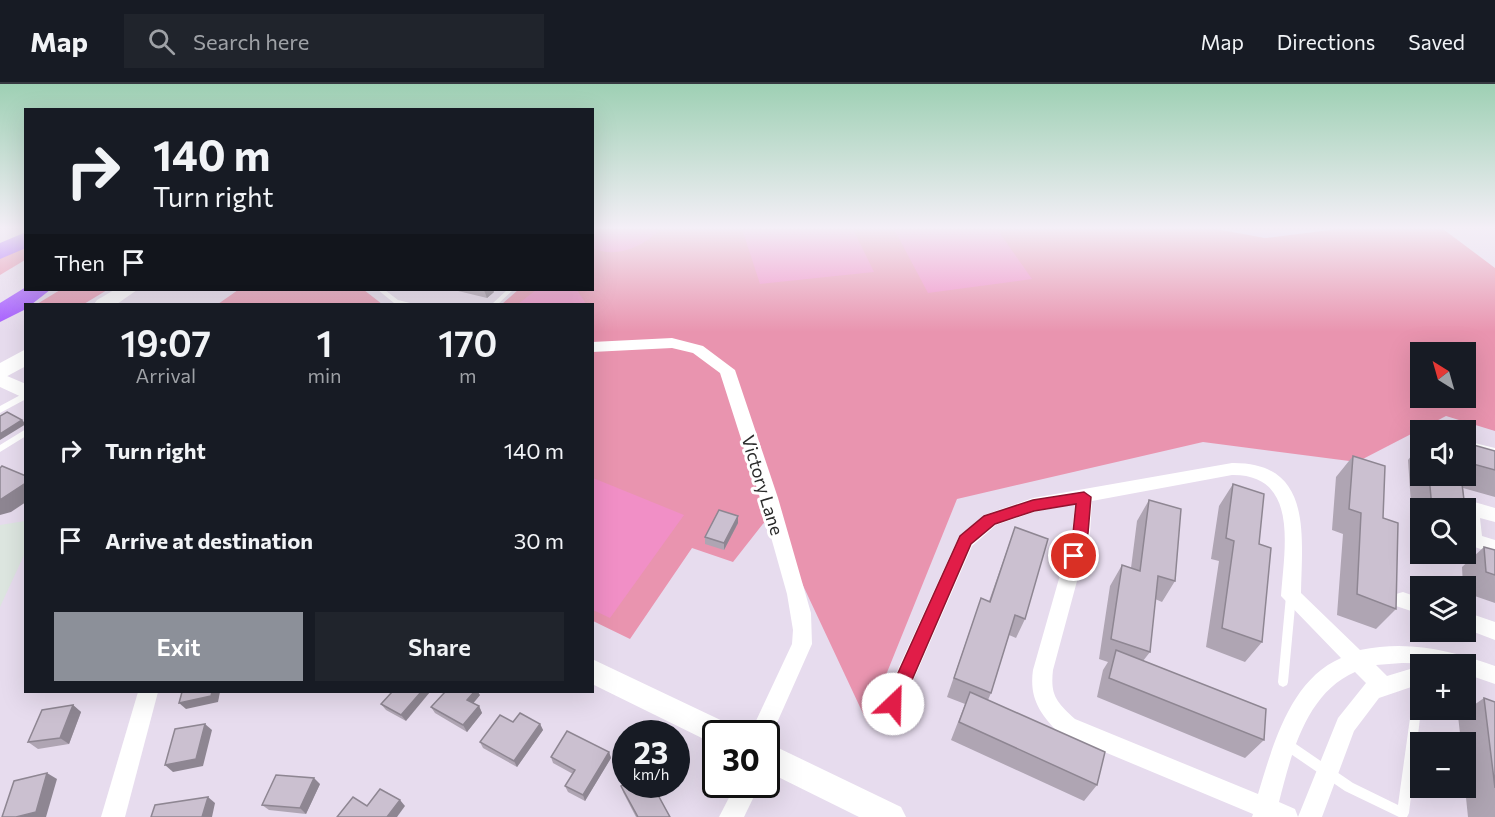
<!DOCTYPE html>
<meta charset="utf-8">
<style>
:root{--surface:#171b24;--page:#20242c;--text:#f1f3f6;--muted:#9ea1a6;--line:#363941;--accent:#8c9099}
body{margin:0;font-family:Commissioner,sans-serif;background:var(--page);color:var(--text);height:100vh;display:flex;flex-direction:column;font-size:22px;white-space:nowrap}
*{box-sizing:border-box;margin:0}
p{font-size:20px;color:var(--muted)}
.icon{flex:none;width:33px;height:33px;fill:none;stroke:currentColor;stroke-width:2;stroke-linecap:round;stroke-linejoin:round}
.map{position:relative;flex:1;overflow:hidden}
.sheet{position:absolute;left:24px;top:219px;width:570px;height:390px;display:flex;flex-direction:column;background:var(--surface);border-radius:0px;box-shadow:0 6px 24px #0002}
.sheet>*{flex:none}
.guide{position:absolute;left:24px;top:24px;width:570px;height:183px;border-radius:0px;box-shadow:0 6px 24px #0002;background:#171b24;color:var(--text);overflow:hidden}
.needle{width:39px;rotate:323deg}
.buttons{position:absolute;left:1410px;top:258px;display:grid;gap:12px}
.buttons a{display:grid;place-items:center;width:66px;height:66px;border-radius:0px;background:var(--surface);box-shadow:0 6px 24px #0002;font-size:30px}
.speed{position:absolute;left:612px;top:636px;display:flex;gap:12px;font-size:30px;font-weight:700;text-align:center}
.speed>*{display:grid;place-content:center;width:78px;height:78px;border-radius:50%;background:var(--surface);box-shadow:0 6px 24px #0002;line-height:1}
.speed small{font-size:15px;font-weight:400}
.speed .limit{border:3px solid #111;border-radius:9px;background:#fff;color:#111}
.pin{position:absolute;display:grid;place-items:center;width:51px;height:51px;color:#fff;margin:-26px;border:3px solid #fff;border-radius:50%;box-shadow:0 2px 6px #0007}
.me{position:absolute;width:66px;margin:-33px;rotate:24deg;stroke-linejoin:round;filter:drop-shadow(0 0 4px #0008)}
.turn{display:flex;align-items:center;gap:21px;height:126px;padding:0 30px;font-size:27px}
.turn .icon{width:78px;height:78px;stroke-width:2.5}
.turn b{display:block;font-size:42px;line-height:51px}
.then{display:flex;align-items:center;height:57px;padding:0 30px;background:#0003;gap:12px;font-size:22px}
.eta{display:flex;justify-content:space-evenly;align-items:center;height:102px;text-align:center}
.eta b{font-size:36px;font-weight:600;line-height:42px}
.button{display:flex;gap:12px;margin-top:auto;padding:12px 30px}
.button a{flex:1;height:69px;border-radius:0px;background:var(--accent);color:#fff;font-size:24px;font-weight:600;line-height:69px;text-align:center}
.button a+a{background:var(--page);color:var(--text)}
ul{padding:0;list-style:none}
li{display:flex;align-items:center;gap:18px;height:90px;padding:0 30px}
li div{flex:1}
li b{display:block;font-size:22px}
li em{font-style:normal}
header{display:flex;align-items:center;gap:36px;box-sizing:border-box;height:84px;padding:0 30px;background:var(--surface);border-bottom:2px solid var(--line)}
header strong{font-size:28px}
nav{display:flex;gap:33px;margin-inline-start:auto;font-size:21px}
.search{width:420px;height:54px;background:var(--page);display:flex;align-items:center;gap:15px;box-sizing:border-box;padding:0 21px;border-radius:0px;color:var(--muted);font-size:22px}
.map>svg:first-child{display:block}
</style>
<header>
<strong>Map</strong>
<div class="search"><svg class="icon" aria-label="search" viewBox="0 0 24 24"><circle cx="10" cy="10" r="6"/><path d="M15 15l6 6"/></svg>Search here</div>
<nav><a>Map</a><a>Directions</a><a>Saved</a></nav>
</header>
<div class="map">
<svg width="1495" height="733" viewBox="0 0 1495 733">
<rect width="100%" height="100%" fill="#e7dcee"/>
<polygon fill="#dde6e0" points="25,437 25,469 0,523 0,441"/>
<polygon fill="#e5caf1" points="1216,145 1339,145 1265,154"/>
<g fill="#e994af" fill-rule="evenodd">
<path d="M593 145H1216L1265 154 1338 145H1443L1495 184V347L1446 332 1357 378 1203 358 957 415 867 638 770 431 733 478 692 464 630 555 593 537 592 220H502L518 206H592ZM1420 268H1466V314H1420Z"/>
<polygon points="25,162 25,176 0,191 0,174"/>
<polygon points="60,206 107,206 84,220 37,220"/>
<polygon points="238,206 364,206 382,220 218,220"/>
</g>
<g fill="#f18fc6">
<path d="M593 145H658L659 146C643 163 615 175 593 164Z"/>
<polygon points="742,145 853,145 874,188 760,200"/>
<polygon points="894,145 997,145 1032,195 928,209"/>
<polygon points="536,206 577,206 586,220 518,220"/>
<polygon points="593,394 684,431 610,534 593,526"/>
</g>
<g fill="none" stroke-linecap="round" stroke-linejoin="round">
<g fill="#fff" fill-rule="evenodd">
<polygon points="378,206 385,206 398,216 410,219 411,220 394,219"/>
<polygon points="507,206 513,206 498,220 492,220"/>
<polygon points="26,308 26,315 0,329 0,322"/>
<polygon points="26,345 26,352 0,368 0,361"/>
<polygon points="1291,508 1294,509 1296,512 1288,598 1287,601 1283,603 1279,601 1278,598 1286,512 1288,509"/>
<polygon points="1415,629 1419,630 1420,634 1409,729 1407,733 1399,733 1345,707 1282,664 1281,660 1282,656 1286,655 1290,656 1353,699 1398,721 1410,634 1411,630"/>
</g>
<g fill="#fff" fill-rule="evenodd">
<polygon points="672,254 703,262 735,286 778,414 811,529 812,560 776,641 772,657 766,659 766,650 753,650 754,641 792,560 793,546 787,510 760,414 720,289 693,269 672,264 592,268 592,258"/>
<polygon points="1466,357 1495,364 1495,376 1466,369"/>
<path d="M1232 379C1313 378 1302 451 1301 509L1360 566C1409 556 1449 566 1495 582V600L1466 590V580L1402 579 1376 581 1387 592 1420 582V600L1379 614 1354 647 1322 733H1252L1253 730 1059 649C1040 630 1029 614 1033 586L1072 449 1075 420 1034 428 996 441 972 462 900 627 893 630 886 627 882 620 959 452 984 431 1033 414ZM1232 391C1300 390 1284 466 1281 512L1341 574C1290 596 1273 661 1258 710L1075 635C1057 618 1050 612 1053 586L1090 449 1092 417ZM1355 588 1366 599 1338 634 1298 733 1295 725 1279 718C1291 671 1306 609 1355 588Z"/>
<polygon points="1471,417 1495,424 1495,438 1480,434 1482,452 1495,456 1495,470 1466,460 1466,424 1462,424 1465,419"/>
<polygon points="1403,508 1420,514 1420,530 1396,522 1393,516 1396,510"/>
<polygon points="1466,528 1495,538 1495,556 1466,545"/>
<polygon points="138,608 158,608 125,733 101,733"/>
<polygon points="736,700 760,700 744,733 719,733"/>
</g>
<g fill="#fff" fill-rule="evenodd">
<polygon points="0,289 26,300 26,315 0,303"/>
<polygon points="592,575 731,641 735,650 716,650 716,661 592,600"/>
<polygon points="766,658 901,723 906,733 859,733 766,687"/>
</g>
<g fill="#fff" fill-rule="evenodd">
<polygon points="114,206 137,206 117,220 94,220 97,216"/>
<polygon points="26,265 26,282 0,296 0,279"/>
</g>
<g fill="#a256ff" fill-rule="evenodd">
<polygon points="26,148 26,164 0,175 0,159"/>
<polygon points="26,203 26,206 50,206 32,220 26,220 26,225 0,238 0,219"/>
</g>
</g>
<g fill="#afa5b3">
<polygon points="454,206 493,206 494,208 487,214"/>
<polygon points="1470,360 1495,367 1495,413 1463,404 1465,424 1420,424 1420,452 1413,450 1408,376 1420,361 1420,392 1466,392 1466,365"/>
<polygon points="1353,372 1383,434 1396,525 1376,545 1337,531 1343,450 1332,446 1336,393"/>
<polygon points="1233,400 1259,460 1262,558 1245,578 1206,563 1219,477 1211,475 1219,422"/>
<polygon points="1149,416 1175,497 1162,518 1155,515 1150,568 1143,577 1264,656 1245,674 1097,613 1103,586 1108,578 1099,575 1110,502 1122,481 1131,484 1137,437"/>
<polygon points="738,432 738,439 724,466 705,460 705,453"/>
<polygon points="1015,443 1025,535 1016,554 1009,551 991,609 988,616 1097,701 1084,717 951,656 965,620 947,613 981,514 989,517"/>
<polygon points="1484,463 1495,466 1495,519 1466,509 1466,502 1463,502 1462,483"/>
<polygon points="392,608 406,637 386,626 381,620"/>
<polygon points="480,611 473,619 479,622 482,629 467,648 435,629 431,623"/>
<polygon points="1484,614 1495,618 1495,733 1468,733 1465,704 1466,658 1461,658 1458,632"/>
<polygon points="73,621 81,628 69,660 38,665 28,658"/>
<polygon points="513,638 540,640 543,646 517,683 483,664 480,658"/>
<polygon points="609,668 611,674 585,717 568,708 565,702 573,690 553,679 551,673"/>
<polygon points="320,700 306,730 269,726 262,721"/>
<polygon points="621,702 670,733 636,733 623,708"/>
</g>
<g fill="#8e8692">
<polygon points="484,206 493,206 494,208 487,214"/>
<polygon points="22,336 26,340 0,356 0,350"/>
<polygon points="26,399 26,418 11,428 0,431 0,416"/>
<polygon points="738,432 738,439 724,466 724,459"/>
<polygon points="212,608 220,608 218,618 186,625 179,619"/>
<polygon points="421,608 430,608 406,637 401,631"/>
<polygon points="474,608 478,608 480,611 471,622 467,616"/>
<polygon points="73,621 81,628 69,660 60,654"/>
<polygon points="479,622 482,629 467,648 463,641"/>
<polygon points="205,640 212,646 203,682 173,688 165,681"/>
<polygon points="540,640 543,646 517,683 514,677"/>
<polygon points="609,668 611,674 585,717 583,711"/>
<polygon points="47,689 57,695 46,733 16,733"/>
<polygon points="314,694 320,700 306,730 300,724"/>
<polygon points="208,713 215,719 212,733 202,733"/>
<polygon points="400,716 405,722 397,733 387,733"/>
</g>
<g fill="#cbc0d0" stroke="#8e8692" stroke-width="1.5">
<polygon points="7,328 22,336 0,350 0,332"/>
<polygon points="1470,360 1495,367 1495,386 1473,380"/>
<polygon points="1353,372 1385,382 1383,434 1398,439 1396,525 1357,510 1361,429 1349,425"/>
<polygon points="2,382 26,392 26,399 0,416 0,384"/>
<polygon points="1429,392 1461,392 1465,424 1432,424"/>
<polygon points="1233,400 1264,410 1259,460 1271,464 1262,558 1222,544 1234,457 1226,454"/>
<polygon points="1149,416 1181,425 1175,497 1158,492 1150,568 1111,555 1122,481 1140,487"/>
<polygon points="719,426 738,432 724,459 705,453"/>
<polygon points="1015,443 1048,455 1025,535 1015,531 991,609 954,594 981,514 990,518"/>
<polygon points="1484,463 1495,466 1495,491 1486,488"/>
<polygon points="1116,566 1266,625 1264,656 1109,594"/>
<polygon points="182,608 212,608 211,612 179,619"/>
<polygon points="392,608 421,608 401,631 381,620"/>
<polygon points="445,608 474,608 467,616 479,622 463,641 431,623"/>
<polygon points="970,608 1105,668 1097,701 959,638"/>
<polygon points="1484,614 1495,618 1495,704"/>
<polygon points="73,621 60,654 28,658 42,626"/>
<polygon points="520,629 540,640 514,677 480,658 500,631 513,638"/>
<polygon points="205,640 196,675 165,681 175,645"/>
<polygon points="567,647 609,668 583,711 565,702 575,686 551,673"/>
<polygon points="47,689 36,728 16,733 2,733 14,697"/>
<polygon points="276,691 314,694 300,724 262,721"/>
<polygon points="626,699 626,700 652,700 670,733 638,733 621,702"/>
<polygon points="380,705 400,716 387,733 337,733 353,713 367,722"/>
<polygon points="208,713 202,733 151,733 155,721"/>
</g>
<linearGradient id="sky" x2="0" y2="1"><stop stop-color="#9ed0b4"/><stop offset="0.58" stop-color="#f4eff7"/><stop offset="1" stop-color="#f4eff7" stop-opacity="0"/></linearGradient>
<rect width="1495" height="248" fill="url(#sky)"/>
<polygon fill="#e11d48" stroke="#92132f" stroke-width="1.5" points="1084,408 1091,413 1088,449 1080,476 1069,476 1067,472 1073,449 1076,420 1034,427 995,440 971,460 899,626 893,628 887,626 884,620 960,452 984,432 1033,416"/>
<g text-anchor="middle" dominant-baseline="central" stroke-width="6" stroke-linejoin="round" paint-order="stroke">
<g font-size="18" fill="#2b2b2b" stroke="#fff">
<text transform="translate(763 401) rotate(73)">Victory Lane</text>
</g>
</g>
</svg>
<div class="buttons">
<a><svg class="needle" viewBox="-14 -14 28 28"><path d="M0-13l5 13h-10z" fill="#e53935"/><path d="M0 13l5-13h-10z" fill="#9ea1a6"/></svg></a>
<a><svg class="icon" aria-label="sound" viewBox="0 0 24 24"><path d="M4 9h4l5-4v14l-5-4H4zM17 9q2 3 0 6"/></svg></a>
<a><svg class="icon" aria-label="search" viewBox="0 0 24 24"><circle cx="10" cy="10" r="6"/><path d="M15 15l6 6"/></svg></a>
<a><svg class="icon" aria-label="layers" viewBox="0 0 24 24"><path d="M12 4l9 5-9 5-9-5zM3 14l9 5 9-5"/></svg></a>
<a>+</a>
<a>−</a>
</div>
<div class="speed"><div>23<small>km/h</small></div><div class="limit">30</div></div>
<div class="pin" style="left:1074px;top:472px;background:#d93025"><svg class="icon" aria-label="arrive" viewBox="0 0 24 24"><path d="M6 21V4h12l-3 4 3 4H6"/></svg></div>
<svg class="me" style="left:893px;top:620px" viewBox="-20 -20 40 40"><circle r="19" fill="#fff"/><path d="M0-13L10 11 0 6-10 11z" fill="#e11d48"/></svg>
<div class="guide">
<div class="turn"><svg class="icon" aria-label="right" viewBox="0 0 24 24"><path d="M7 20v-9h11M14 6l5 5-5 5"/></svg><div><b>140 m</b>Turn right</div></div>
<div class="then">Then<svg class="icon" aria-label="arrive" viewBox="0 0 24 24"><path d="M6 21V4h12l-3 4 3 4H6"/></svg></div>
</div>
<section class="sheet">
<div class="eta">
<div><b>19:07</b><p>Arrival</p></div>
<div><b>1</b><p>min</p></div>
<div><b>170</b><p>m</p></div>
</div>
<ul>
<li><svg class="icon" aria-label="right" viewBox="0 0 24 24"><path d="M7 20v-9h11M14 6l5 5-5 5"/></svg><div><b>Turn right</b></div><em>140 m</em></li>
<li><svg class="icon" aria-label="arrive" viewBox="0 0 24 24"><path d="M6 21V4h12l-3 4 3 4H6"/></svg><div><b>Arrive at destination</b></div><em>30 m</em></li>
</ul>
<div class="button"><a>Exit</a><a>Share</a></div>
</section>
</div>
